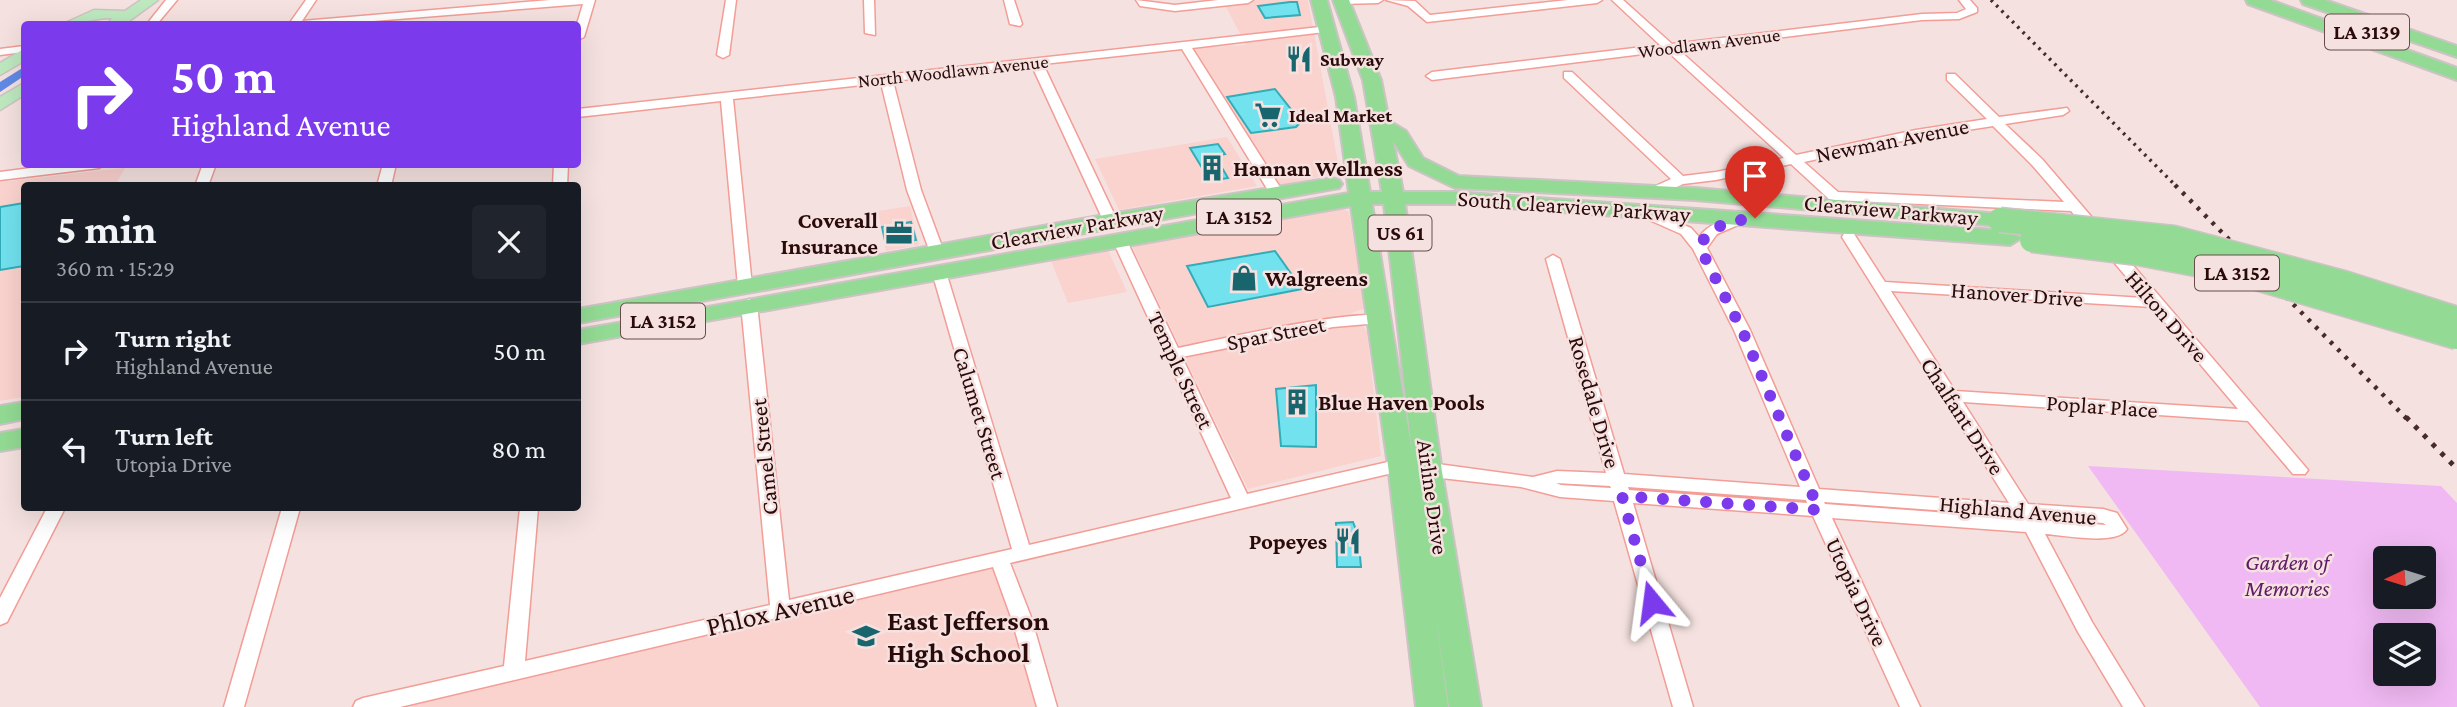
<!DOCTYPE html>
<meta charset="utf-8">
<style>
:root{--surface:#171b24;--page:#20242c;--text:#f1f3f6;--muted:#9ea1a6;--line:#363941}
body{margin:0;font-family:"Crimson Pro",serif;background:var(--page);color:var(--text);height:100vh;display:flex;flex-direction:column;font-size:26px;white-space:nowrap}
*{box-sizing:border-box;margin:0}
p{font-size:23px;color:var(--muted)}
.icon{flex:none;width:38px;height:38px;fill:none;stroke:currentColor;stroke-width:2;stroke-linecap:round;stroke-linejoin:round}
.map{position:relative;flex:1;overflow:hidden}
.panel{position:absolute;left:21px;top:182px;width:560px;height:329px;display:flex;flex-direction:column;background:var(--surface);border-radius:7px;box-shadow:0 7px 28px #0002}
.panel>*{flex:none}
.guide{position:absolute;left:21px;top:21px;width:560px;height:147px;border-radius:7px;box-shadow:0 7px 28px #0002;background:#7c3aed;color:#fff;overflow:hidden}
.needle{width:46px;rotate:266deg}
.buttons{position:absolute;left:2373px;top:546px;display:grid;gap:14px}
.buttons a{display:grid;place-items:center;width:63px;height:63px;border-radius:7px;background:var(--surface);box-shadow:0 7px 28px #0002;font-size:35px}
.pin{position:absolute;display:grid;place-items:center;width:60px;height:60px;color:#fff;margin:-72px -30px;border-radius:50% 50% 50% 0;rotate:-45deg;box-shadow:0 0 7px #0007}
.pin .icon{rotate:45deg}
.me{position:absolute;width:77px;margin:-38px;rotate:344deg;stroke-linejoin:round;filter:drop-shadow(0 0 5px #0008)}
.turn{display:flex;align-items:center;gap:24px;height:147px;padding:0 35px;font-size:32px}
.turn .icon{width:91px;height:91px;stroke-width:2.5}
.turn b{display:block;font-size:49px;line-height:60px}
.round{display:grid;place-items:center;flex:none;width:74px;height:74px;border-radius:7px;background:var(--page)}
.head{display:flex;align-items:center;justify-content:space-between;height:119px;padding:0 35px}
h1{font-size:42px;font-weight:700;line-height:52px}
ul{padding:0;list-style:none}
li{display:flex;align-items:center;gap:21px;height:98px;padding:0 35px;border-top:2px solid var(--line)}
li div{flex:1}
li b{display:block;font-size:26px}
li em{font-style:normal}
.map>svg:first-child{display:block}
</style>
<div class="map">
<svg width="2457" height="707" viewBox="0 0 2457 707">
<rect width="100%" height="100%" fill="#f5e2e0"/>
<g fill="#fad2ce">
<polygon points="1218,0 1308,0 1339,168 1335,174 1278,185 1192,48 1246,45 1226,7"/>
<polygon points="1227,137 1257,186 1119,210 1095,159"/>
<polygon points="125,168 115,185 24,186 24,397 0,401 0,182"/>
<polygon points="910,206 919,245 886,251 878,211"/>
<polygon points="1337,206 1349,212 1365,308 1347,315 1180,347 1131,244"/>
<polygon points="1108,250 1127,292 1068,303 1051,261"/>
<polygon points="1350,322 1362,324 1367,333 1381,456 1248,489 1184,356"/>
<polygon points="1009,565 1048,707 395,707"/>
</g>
<path fill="#f0b9f3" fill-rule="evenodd" d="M2088 466 2441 486 2457 503V707H2260ZM2385 558H2424V597H2385ZM2385 635H2424V674H2385Z"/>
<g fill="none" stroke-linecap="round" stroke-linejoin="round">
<polygon fill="#618ae6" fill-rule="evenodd" points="24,67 24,76 0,92 0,82"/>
</g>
<g fill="#71e2ee" stroke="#33acb8" stroke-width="2">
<polygon points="1290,2 1297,2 1300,15 1265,18 1258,6"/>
<polygon points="1275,89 1301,122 1296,127 1251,133 1227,97"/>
<polygon points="1218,144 1225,154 1215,156 1228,178 1210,181 1190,148"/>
<polygon points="24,203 24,266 0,270 0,207"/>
<polygon points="911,222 916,240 886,245 882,227"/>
<polygon points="1275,251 1302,289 1208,307 1187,266"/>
<polygon points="1316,385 1316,447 1281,446 1276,389"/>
<polygon points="1353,522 1358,535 1361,567 1337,567 1336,523"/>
</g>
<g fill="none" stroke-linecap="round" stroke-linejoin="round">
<g stroke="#f39d96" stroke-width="3">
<g id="minor">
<polygon points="166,0 177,0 157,24 147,24"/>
<polygon points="306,0 316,0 302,21 550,0 595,0 584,37 578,40 577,24 583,4 336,24 289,24"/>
<polygon points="726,0 736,0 729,55 723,58 717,55"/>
<polygon points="864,0 874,0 875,35 865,33"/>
<polygon points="1004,0 1014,0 1022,24 1020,26 1010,24"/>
<polygon points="1136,0 1175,5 1218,0 1253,0 1248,3 1175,11 1140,6"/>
<polygon points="1336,0 1383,0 1378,3 1341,4"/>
<polygon points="1386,0 1415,1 1430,15 1568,0 1602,0 1597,3 1427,22 1408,6"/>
<path d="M1612 0H1623L1672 44 1922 14 1957 13 1966 9 1959 0H1970L1977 8V12L1959 19 1922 20 1679 50 1796 155 1916 130 1987 119 1947 80V74H1955L1999 117 2067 108 2069 111 2063 115 2005 124 2042 159 2308 470 2305 474H2293L2248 421 1963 402 2028 504 2103 509 2117 513 2127 529C2117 546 2064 535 2045 534L2092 622 2144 707H2123L2078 632 2026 532 1832 518 1920 707H1900L1813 516 1633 503 1693 707H1673L1614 501 1560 497 1521 487 1441 478 1401 471 1010 563 1031 617 1057 707H1037L1011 617 993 567 400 707H353L356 701 363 698 504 666 520 508H538L525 661 770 605 741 304 749 299 757 304 789 600 1012 549 932 272 939 268 946 272 1029 545 1231 498 1112 239 1119 235 1126 239 1178 348C1207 342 1372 304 1387 318L1379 323 1333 327 1182 357 1247 494 1401 459 1533 477 1557 471 1606 473 1546 259 1553 255 1560 259 1624 474 1800 487 1734 330 1693 249 1681 234 1638 215 1636 212 1638 209 1643 208 1691 228 1699 237C1710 222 1728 219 1745 215L1752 219 1717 234 1707 248 1750 330 1819 489 2009 503 1842 237 1844 234H1854L1885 282 2144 298 2071 211 1834 200 1829 199 1791 164 1716 180 1683 184 1659 195H1649L1647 192 1649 189 1671 179 1564 78V72H1572L1683 176 1716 172 1784 158 1667 51 1432 80 1426 76 1432 72 1660 45ZM1993 126 2032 165 2064 202 1838 192 1804 162 1916 138ZM1891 291 2152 307 2238 409 1955 391ZM1556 483 1610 486 1611 488 1561 485ZM1628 487 1806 500 1807 503 1629 490ZM1824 502 2017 516 2018 518 1825 504ZM2036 517 2103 523 2106 525 2037 520Z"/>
<polygon points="1329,26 1335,29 1333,31 1192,48 1283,192 1276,196 1269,192 1182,49 1043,64 1117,220 1110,224 1103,220 1032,66 893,81 921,190 944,252 937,256 930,252 907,190 881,83 733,99 752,286 745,290 738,286 721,101 578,117 578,109"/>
<polygon points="24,46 24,52 0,55 0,49"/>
<polygon points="62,164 105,164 99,168 0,180 0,172"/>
<polygon points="203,164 216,164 208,186 195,186"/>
<polygon points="383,164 396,164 391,186 377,186"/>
<polygon points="554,164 568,164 567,186 553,186"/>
<polygon points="47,508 65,508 7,622 0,625 0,598"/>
<polygon points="282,508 300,508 244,707 224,707"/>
</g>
</g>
<g stroke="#ccc4c4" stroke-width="3">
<g id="major">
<path d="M141 0H158L125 24H108L112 18C95 17 80 25 63 24L94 10 125 11Z"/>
<polygon points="24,49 24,61 0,75 0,63"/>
<polygon points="24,83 24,95 0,110 0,97"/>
</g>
</g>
<g stroke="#ccc4c4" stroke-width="4">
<g id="highway">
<path d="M1311 0H1327L1354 97 1370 192H1382L1363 80 1333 0H1349L1381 80 1389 121 1406 131 1423 158 1459 176 1695 188 2000 214 2011 220 2000 226 1695 200 1455 188 1409 166 1393 141 1403 192H1454L2010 231 2021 238 2010 245 1454 204H1405L1442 472 1481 707H1449L1435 610 1448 707H1416L1388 465 1351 206 578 344V330L1349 193 1336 97ZM1372 204H1384L1412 452Z"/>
<polygon points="2246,0 2270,0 2457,68 2457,80 2248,4"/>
<polygon points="2301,0 2325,0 2457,46 2457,57 2303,4"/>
<polygon points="1332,178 1339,180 1342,184 1339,188 578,323 578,309 1110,214"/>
<polygon points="24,402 24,419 0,424 0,406"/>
<polygon points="24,429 24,447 0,451 0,433"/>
</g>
</g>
<use href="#minor" fill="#fff" fill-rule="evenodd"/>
<use href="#major" fill="#bee9bf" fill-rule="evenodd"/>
<use href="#highway" fill="#93db94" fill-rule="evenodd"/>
<polyline stroke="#472a29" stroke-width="3.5" stroke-dasharray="2.5 5" stroke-linecap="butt" points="1991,0 2177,187"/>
<polyline stroke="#472a29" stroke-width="4.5" stroke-dasharray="3.5 7" stroke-linecap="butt" points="2175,185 2407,419"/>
<polyline stroke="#472a29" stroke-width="5" stroke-dasharray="4.5 8" stroke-linecap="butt" points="2406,417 2457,469"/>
<g stroke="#ccc4c4" stroke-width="27" stroke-linecap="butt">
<g id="highway-bridge">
<polyline points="2000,220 2174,238 2344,283 2457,319"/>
<polyline points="2032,240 2138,253 2233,271 2457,337"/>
</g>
</g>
<use href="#highway-bridge" stroke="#93db94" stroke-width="24"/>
</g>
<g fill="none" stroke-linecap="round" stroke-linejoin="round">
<path stroke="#7c3aed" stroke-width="12" stroke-dasharray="0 21.6" d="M1652 602 1622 496 1819 510 1742 330 1700 248C1707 224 1734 221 1755 218"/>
</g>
<defs>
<g id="restaurant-bare" transform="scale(2.1)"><path d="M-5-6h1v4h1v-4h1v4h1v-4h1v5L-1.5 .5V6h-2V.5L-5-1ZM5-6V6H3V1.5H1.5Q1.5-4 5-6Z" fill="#18656d" stroke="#f5e2e0" stroke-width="2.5" paint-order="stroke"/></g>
<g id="supermarket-bare" transform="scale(2.1)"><path d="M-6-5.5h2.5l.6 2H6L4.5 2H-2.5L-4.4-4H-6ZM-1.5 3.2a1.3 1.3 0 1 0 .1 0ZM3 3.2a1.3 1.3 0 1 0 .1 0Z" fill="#18656d" stroke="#f5e2e0" stroke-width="2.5" paint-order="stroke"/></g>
<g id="building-bare" transform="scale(2.1)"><path d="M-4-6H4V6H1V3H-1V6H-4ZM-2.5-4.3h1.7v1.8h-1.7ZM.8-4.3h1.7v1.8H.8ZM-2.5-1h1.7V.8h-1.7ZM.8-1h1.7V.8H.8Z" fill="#18656d" stroke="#f5e2e0" stroke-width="2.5" paint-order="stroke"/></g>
<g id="office-bare" transform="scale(2.1)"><path d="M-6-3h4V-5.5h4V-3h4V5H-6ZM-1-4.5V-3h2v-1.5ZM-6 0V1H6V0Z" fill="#18656d" stroke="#f5e2e0" stroke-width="2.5" paint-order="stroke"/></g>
<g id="shop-bare" transform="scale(2.1)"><path d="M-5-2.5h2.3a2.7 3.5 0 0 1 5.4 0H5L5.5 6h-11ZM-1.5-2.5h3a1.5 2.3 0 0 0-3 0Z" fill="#18656d" stroke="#f5e2e0" stroke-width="2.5" paint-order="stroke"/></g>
<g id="school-bare" transform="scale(2.1)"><path d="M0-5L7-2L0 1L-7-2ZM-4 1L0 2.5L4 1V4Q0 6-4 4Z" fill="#18656d" stroke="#f5e2e0" stroke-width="2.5" paint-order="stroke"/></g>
</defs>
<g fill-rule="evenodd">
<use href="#restaurant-bare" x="1299" y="59"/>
<use href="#supermarket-bare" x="1268" y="115"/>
<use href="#building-bare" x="1212" y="168"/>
<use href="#office-bare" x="899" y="233"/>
<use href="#shop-bare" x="1244" y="278"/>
<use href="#building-bare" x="1297" y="402"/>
<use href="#restaurant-bare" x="1348" y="541"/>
<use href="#school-bare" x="866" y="636"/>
</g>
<g text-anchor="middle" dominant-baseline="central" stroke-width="5" stroke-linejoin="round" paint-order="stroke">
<g font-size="19" fill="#2a0b0a" stroke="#f5e2e0">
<text transform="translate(1709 43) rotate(-7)">Woodlawn Avenue</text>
<text transform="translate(953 71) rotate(-6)">North Woodlawn Avenue</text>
</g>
<g font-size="19" font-weight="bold" fill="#2a0b0a" stroke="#f5e2e0" text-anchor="start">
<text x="1320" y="59">Subway</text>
<text x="1289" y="115">Ideal Market</text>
</g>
<g fill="#f5e2e0" stroke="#674c4a" stroke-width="2">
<rect x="2325" y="14.5" width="84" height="35" rx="5"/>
<rect x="1197" y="199.5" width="84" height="35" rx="5"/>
<rect x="1368.5" y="215.5" width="63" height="35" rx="5"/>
<rect x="2195" y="255.5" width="84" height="35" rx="5"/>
<rect x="621" y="303.5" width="84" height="35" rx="5"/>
</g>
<g font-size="21" font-weight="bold" fill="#2a0b0a">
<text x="2367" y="32">LA 3139</text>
<text x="1239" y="217">LA 3152</text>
<text x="1400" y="233">US 61</text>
<text x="2237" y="273">LA 3152</text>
<text x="663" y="321">LA 3152</text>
</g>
<g font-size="23" fill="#2a0b0a" stroke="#f5e2e0">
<text transform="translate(1892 140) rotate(-11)">Newman Avenue</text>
<text transform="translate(1574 206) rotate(4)">South Clearview Parkway</text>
<text transform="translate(1891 210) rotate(5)">Clearview Parkway</text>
<text transform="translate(1077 227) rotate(-10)">Clearview Parkway</text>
<text transform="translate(2017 294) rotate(4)">Hanover Drive</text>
<text transform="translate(2167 316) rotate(49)">Hilton Drive</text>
<text transform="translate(1276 333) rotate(-11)">Spar Street</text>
<text transform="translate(1181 370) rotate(65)">Temple Street</text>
<text transform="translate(1595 402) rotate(74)">Rosedale Drive</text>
<text transform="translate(2102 406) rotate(4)">Poplar Place</text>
<text transform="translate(980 413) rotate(73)">Calumet Street</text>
<text transform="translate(1963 416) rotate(57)">Chalfant Drive</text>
<text transform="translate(764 457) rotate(-96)">Camel Street</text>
<text transform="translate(1433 497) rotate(82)">Airline Drive</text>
<text transform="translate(2018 510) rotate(5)">Highland Avenue</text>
<text transform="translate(1857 592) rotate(65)">Utopia Drive</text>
</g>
<g font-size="23" font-weight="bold" fill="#2a0b0a" stroke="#f5e2e0" text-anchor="start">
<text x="1233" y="168">Hannan Wellness</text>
<text x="878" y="220" text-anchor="end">Coverall<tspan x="878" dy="26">Insurance</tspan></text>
<text x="1265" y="278">Walgreens</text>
<text x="1318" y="402">Blue Haven Pools</text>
<text x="1327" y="541" text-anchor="end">Popeyes</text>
</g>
<g font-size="23" font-style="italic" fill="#601966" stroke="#f5e2e0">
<text x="2287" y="562">Garden of<tspan x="2287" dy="26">Memories</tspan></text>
</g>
<g font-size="28" fill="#2a0b0a" stroke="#f5e2e0">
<text transform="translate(780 610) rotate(-13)">Phlox Avenue</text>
</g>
<g font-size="28" font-weight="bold" fill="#2a0b0a" stroke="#f5e2e0" text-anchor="start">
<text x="887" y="620">East Jefferson<tspan x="887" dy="32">High School</tspan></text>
</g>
</g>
</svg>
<div class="buttons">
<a><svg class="needle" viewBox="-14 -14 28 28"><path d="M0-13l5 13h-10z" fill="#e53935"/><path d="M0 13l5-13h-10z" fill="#9ea1a6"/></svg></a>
<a><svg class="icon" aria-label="layers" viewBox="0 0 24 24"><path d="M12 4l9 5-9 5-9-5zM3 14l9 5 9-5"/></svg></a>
</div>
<div class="pin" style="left:1755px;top:218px;background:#d93025"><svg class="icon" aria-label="arrive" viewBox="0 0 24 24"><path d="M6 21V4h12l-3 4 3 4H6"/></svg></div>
<svg class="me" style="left:1652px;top:602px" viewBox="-20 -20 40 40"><path d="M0-17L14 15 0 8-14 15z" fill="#7c3aed" stroke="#fff" stroke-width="4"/></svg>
<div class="guide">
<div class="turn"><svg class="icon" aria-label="right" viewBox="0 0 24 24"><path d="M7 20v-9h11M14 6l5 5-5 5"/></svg><div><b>50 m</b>Highland Avenue</div></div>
</div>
<section class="panel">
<div class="head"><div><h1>5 min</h1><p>360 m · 15:29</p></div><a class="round"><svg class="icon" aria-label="close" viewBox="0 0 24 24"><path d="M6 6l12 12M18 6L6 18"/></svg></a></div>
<ul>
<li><svg class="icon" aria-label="right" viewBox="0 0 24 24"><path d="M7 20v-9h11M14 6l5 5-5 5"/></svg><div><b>Turn right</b><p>Highland Avenue</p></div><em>50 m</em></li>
<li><svg class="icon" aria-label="left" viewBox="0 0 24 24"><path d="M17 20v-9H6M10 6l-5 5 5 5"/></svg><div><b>Turn left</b><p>Utopia Drive</p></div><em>80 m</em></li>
</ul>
</section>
</div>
